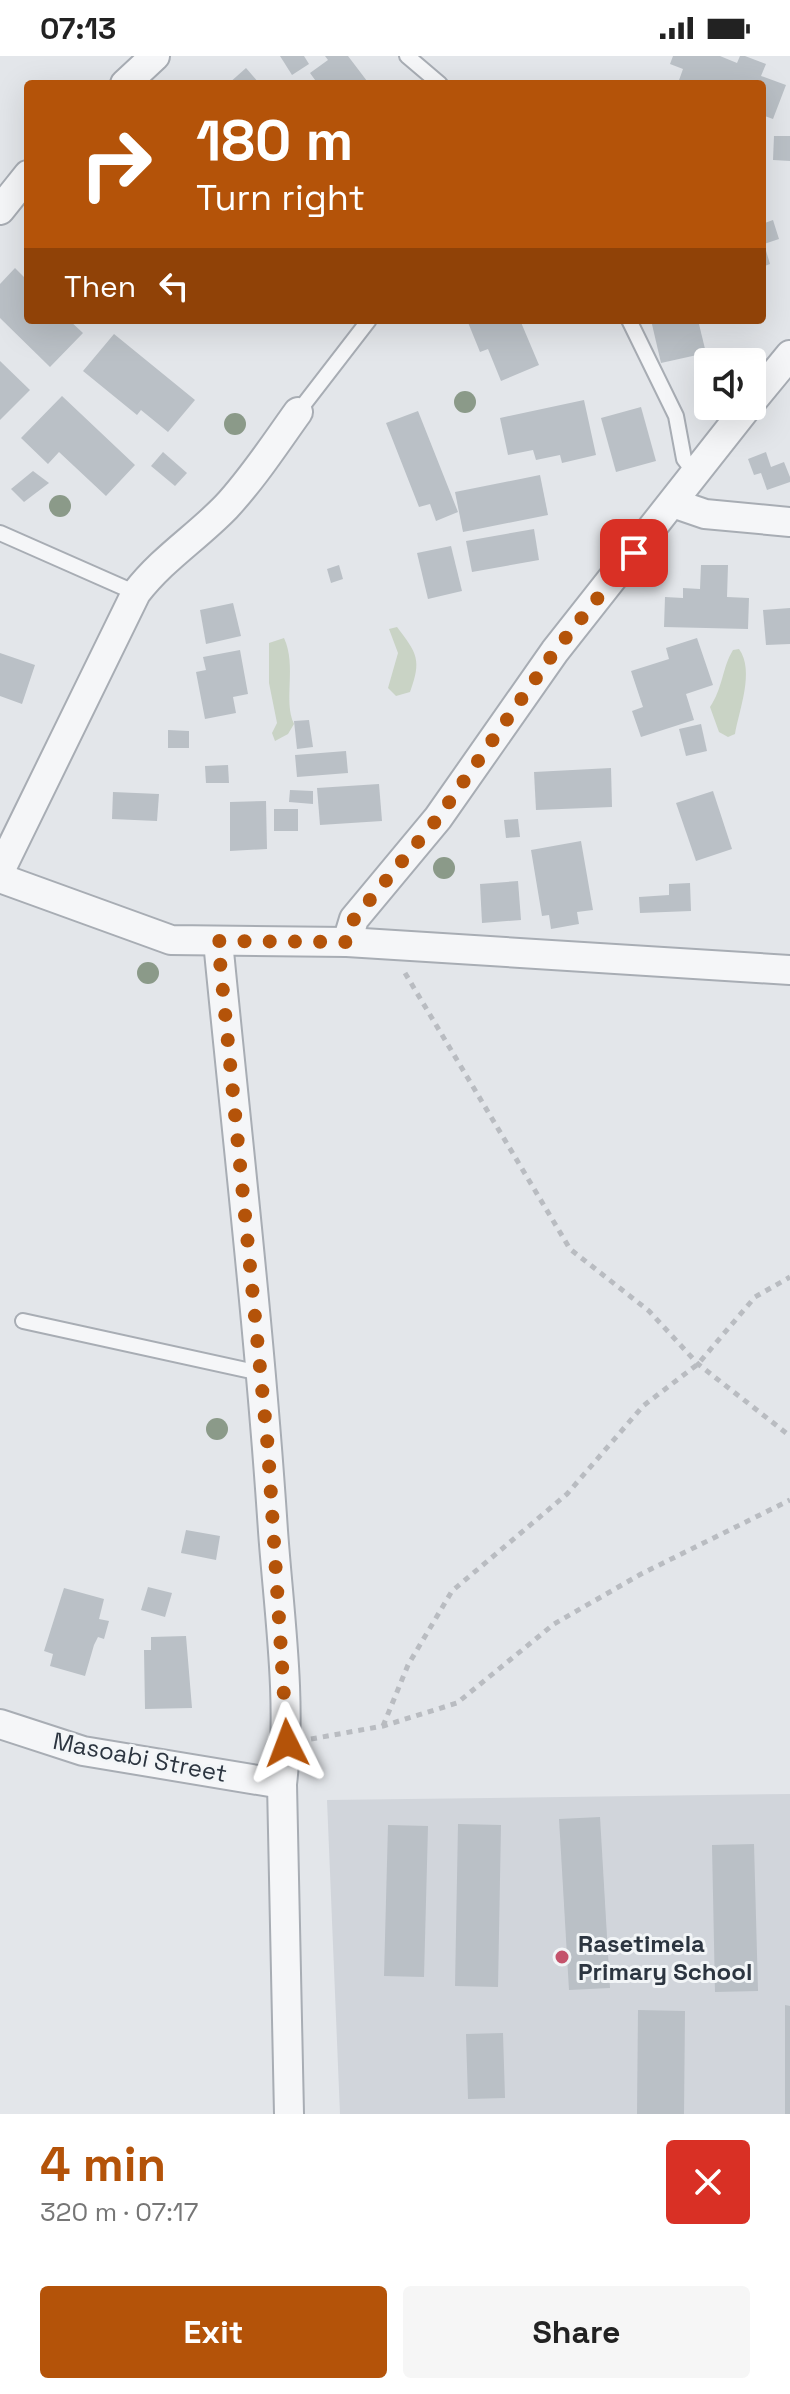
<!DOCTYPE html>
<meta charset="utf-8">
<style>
:root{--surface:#fff;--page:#f6f6f6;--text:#222;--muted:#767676;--accent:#b45309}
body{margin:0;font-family:"Space Grotesk",sans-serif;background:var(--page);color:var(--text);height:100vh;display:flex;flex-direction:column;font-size:30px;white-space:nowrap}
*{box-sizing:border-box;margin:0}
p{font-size:26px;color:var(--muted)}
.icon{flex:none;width:44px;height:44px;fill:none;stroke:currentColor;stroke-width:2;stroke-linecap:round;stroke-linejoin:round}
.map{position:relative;height:2058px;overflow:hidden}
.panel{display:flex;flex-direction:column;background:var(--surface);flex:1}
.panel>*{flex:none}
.guide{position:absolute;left:24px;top:24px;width:742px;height:244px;border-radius:8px;box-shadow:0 8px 32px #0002;background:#b45309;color:#fff;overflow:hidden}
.controls{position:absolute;left:694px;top:292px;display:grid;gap:16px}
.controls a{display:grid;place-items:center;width:72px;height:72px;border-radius:8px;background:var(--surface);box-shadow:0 8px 32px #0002;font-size:40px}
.pin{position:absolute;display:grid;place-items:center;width:68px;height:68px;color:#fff;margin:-34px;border-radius:16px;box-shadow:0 4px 12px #0006}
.me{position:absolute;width:88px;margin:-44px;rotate:357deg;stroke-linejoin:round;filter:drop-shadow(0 0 6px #0008)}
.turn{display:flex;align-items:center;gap:28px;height:168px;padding:0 40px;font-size:36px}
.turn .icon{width:104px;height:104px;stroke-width:2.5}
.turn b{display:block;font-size:56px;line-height:68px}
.then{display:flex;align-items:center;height:76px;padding:0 40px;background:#0003;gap:16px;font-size:30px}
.round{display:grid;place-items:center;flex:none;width:84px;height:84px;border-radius:8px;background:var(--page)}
.headline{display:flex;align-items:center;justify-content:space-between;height:136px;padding:0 40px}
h1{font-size:48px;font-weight:700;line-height:60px;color:var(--accent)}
.action{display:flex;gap:16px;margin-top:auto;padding:16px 40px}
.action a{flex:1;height:92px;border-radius:8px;background:var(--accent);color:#fff;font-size:32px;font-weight:700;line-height:92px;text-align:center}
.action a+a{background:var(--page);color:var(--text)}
.status{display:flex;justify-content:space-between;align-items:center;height:56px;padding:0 40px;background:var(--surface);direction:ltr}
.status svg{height:22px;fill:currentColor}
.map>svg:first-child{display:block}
</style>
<div class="status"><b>07:13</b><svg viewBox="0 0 49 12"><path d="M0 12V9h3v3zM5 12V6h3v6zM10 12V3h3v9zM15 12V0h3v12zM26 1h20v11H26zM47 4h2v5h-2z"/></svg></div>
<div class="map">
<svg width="790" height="2058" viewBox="0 0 790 2058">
<rect width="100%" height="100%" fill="#e3e6ea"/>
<polygon fill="#d1d5db" points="790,1738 790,2058 340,2058 327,1744"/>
<g fill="#c9d3c5">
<path d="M397 571C417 597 422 604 410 636L396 640 388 632 398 597 389 573Z"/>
<path d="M284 582C297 610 283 645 294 668L288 678 275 685 272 677 277 667 269 627V587Z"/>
<path d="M739 593C755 615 739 654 735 678L728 681 719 676 710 651C723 632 722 612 733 594Z"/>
</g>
<g fill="#bac0c6">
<polygon points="280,0 304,0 309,8 292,19"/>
<polygon points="325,0 348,0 367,25 363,28 318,28 310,17 328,4"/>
<polygon points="673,0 720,0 737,7 740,0 745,0 766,8 761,20 786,29 773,63 762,59 762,28 682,28 678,27 683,13 670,8"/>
<polygon points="246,12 260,28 228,28"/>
<polygon points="774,80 790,80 790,105 773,104"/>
<polygon points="773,164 779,183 764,188 770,208 762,211 762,168"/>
<polygon points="15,212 28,225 28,264 69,264 83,277 50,311 0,262 0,228"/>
<polygon points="467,264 520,264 539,309 501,325 488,293 480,296"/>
<polygon points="651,264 698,264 706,297 661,307"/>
<polygon points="114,278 195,344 168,376 141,354 137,359 83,315"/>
<polygon points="0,305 30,334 0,364"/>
<polygon points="62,340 135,409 106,440 59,396 48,408 21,382"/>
<polygon points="584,344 596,399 562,407 560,399 536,404 533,394 508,399 500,362"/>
<polygon points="641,351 656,405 616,416 601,362"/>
<polygon points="418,355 458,456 436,465 430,448 419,451 386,367"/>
<polygon points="163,396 187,417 175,430 151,410"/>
<polygon points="766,396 771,411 784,406 790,421 790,426 767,434 761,417 754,419 748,403"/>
<polygon points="33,415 49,427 24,446 11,433"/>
<polygon points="540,419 548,459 463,476 455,436"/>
<polygon points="534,473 539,504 472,516 466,485"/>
<polygon points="451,490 462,535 428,543 417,497"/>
<polygon points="339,509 343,523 331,527 327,513"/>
<polygon points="701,509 728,509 727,541 749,542 748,573 664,571 665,541 683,542 683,532 700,533"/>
<polygon points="233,547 241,580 206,588 200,554"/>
<polygon points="790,552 790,588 766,589 763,554"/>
<polygon points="697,582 713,629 686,638 694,664 641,681 632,655 643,651 631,615 669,603 666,592"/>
<polygon points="240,594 248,638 233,641 236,657 205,663 196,616 206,614 203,601"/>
<polygon points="0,597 35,609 22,648 0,640"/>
<polygon points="309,664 313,691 297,693 294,665"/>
<polygon points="701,668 707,695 686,700 679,673"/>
<polygon points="168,674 189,675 189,692 168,692"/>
<polygon points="346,695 348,717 297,721 295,699"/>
<polygon points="228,709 229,727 206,727 205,710"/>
<polygon points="611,712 612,751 536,754 534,716"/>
<polygon points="379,728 382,765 320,769 317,732"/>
<polygon points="290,734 313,735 313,748 289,746"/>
<polygon points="713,735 732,793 696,805 676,747"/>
<polygon points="113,736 159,738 157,765 112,763"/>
<polygon points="266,745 267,793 230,795 230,746"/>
<rect x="274" y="753" width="24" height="22"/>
<polygon points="518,763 520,781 506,782 504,764"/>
<polygon points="581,785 593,854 577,856 579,868 551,873 549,859 542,860 531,794"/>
<polygon points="518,825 521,864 482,867 480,828"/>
<polygon points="690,827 691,855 640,857 639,841 669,839 669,828"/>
<polygon points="186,1474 220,1480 216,1504 181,1497"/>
<polygon points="148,1531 172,1537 165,1561 141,1554"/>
<polygon points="64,1532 104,1543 99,1563 109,1565 104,1583 98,1581 94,1589 85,1620 50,1610 53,1598 44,1595"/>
<polygon points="186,1580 192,1652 145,1653 144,1594 151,1594 151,1581"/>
<polygon points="600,1761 610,1932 569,1934 559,1763"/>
<polygon points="458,1768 501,1769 498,1931 455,1930"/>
<polygon points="388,1769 428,1770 424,1921 384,1920"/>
<polygon points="754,1788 758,1935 715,1936 712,1789"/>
<polygon points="785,1949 790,1950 790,2058 785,2058"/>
<polygon points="638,1954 685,1955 684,2058 637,2058"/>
<polygon points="503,1977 505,2042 468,2043 466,1978"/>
</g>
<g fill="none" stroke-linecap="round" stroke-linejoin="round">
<g stroke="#a8adb4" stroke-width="18">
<g id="service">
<polyline points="407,0 440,28"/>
<polyline points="629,264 676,360 684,403 694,416"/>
<polyline points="298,356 369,264"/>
<polyline points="0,477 136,537"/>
<polyline points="23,1265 260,1317"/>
</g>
</g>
<g stroke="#a8adb4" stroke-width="32">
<g id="minor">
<polyline points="125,28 155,0"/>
<polyline points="0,154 28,119"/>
<polyline points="752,345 790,299"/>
<polyline points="673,447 705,458 790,466"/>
<path d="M0 815 136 537C163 502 196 482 226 451 253 422 275 388 298 356"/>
<polyline points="0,822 171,884 347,886 790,914"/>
<path d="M218 885C237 1081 260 1278 273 1475 279 1558 292 1645 282 1728L289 2058"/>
<polyline points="347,886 354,863 438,762 555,595 748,350"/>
<polyline points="0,1668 83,1695 282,1728"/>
</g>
</g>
<g stroke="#b9bcc1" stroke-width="5" stroke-dasharray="6 6" stroke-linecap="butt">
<polyline points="405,917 570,1193 649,1255 698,1308 790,1380"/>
<polyline points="383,1670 408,1609 452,1535 567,1438 643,1350 698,1308 755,1241 790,1221"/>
<polyline points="311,1683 383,1670 457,1647 554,1568 641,1518 790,1444"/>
</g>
<use href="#service" stroke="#f5f6f8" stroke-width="14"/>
<use href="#minor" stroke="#f5f6f8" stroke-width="28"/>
</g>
<g fill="#8b9a89">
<circle cx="465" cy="346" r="11"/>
<circle cx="235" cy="368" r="11"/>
<circle cx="60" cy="450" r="11"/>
<circle cx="444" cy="812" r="11"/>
<circle cx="148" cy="917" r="11"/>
<circle cx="217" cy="1373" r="11"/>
</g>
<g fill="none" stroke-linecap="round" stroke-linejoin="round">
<polyline stroke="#b45309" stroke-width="14" stroke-dasharray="0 25.2" points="287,1687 268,1393 218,885 347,886 354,863 438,762 555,595 634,497"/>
</g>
<circle fill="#c4536c" stroke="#f2f5f7" stroke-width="3" cx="562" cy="1901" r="8"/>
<g text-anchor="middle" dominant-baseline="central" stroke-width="6" stroke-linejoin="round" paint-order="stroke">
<g font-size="24" fill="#2c3540" stroke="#f2f5f7">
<text transform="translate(140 1701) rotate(11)">Masoabi Street</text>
</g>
<g font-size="24" font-weight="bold" fill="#2c3540" stroke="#f2f5f7" text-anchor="start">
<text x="578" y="1887">Rasetimela<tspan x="578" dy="28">Primary School</tspan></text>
</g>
</g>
</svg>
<div class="controls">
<a><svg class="icon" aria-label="sound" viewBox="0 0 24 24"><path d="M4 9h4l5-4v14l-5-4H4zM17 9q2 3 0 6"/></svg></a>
</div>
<div class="pin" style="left:634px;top:497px;background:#d93025"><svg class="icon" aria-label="arrive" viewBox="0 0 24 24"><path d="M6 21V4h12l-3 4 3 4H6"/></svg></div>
<svg class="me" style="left:287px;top:1687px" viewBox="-20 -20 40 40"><path d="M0-17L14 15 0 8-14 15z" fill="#b45309" stroke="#fff" stroke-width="4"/></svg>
<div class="guide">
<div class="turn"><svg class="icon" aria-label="right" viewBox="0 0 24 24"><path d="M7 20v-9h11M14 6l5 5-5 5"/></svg><div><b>180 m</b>Turn right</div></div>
<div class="then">Then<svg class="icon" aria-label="left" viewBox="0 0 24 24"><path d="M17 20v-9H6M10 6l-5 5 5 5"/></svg></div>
</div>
</div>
<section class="panel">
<div class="headline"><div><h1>4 min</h1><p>320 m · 07:17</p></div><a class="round" style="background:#d93025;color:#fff"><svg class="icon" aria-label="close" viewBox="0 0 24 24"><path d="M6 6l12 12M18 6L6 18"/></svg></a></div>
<div class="action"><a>Exit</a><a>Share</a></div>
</section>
